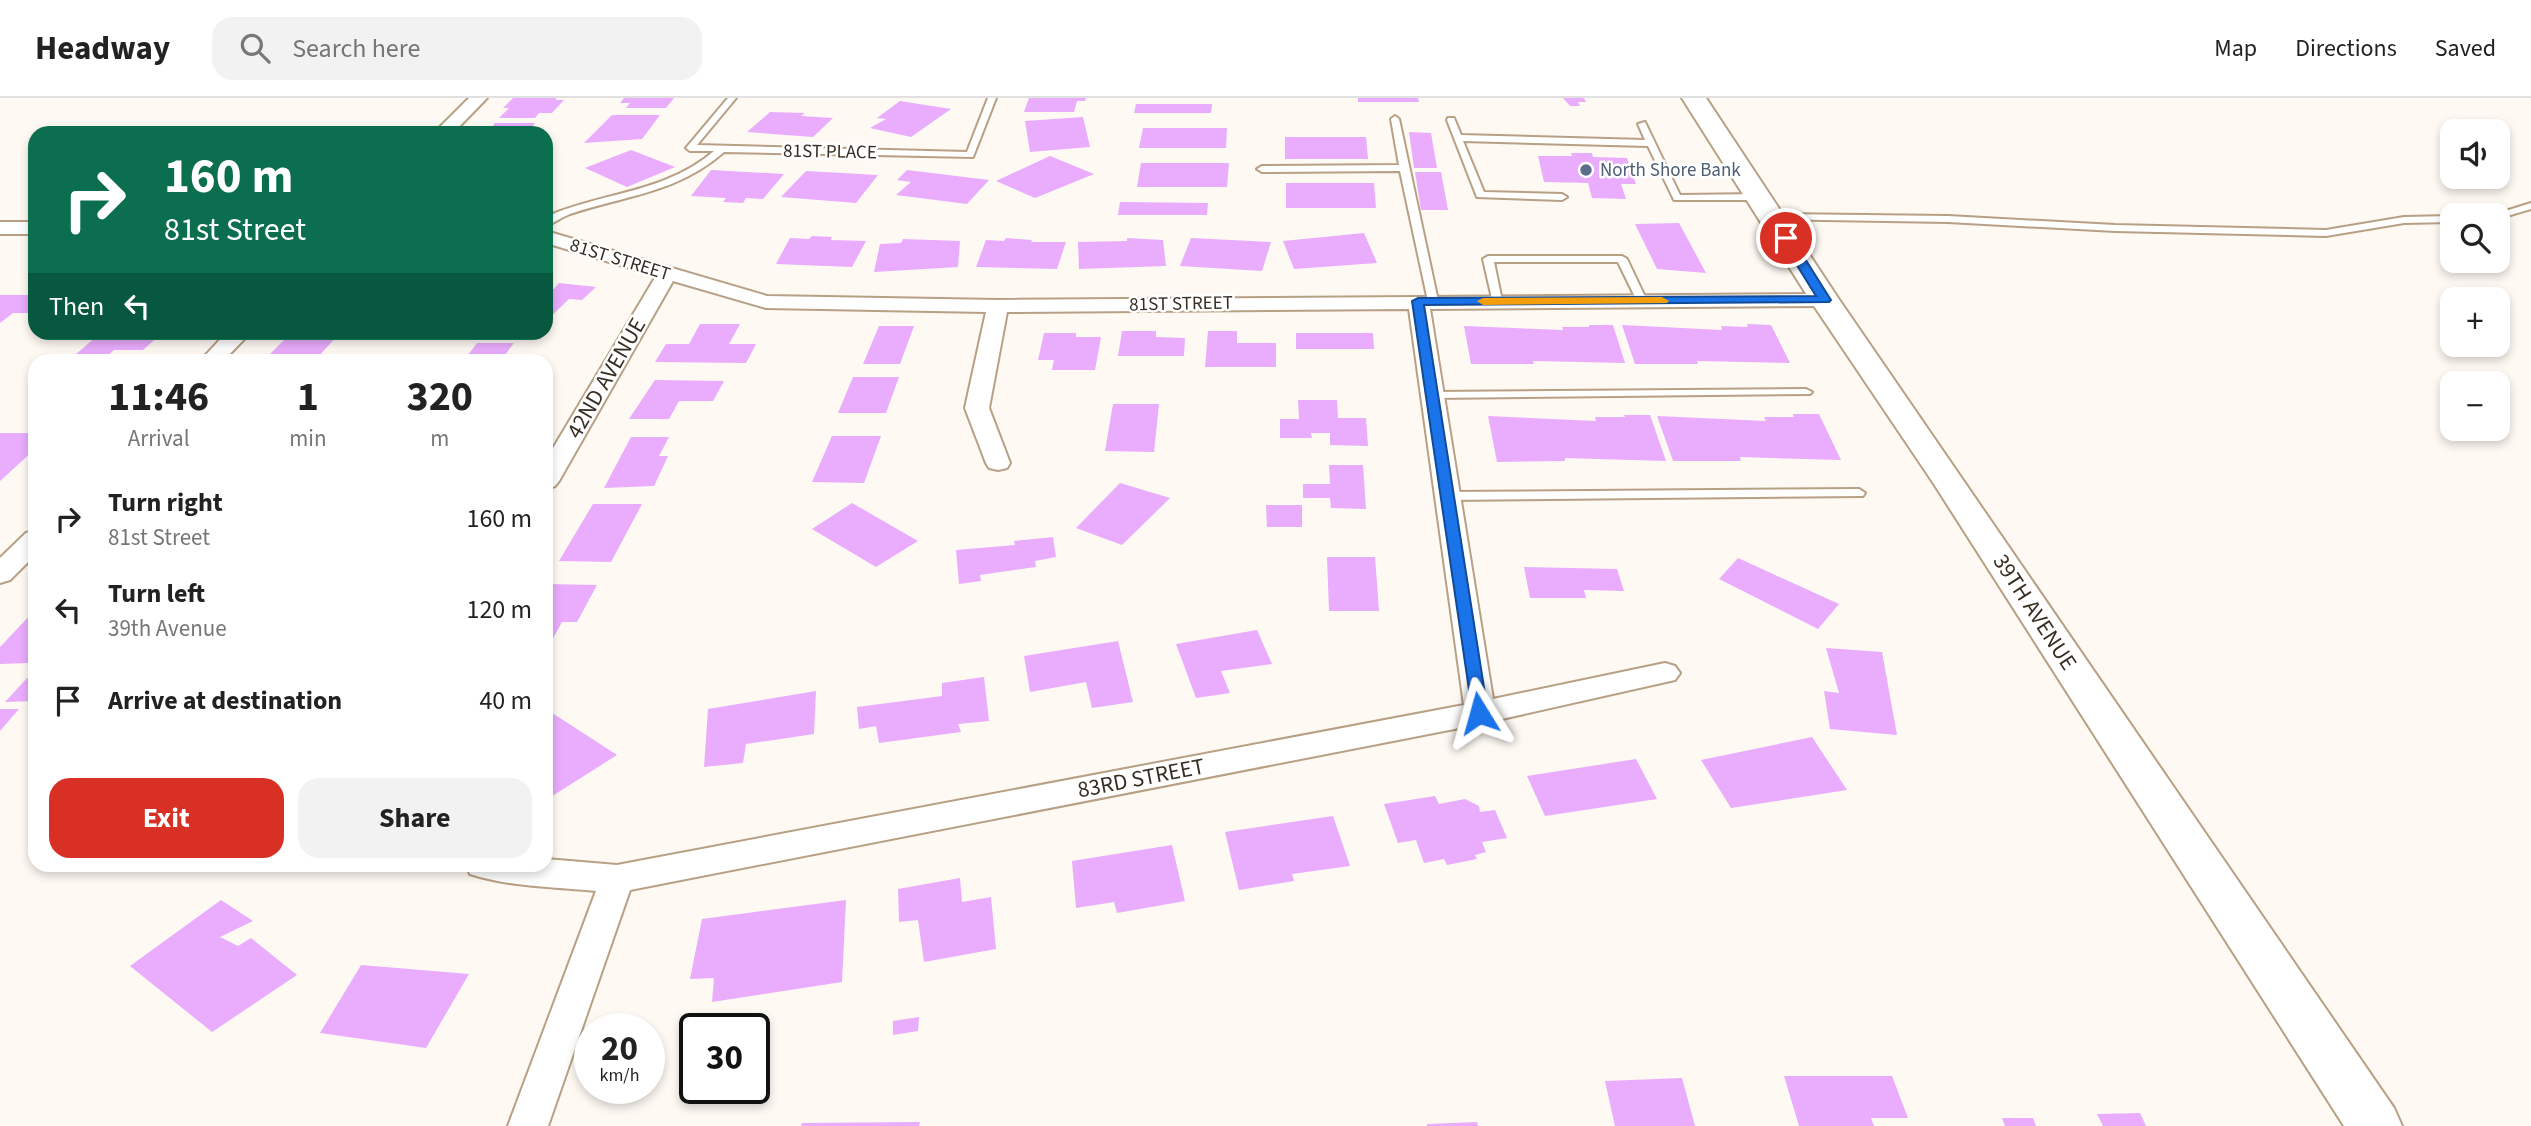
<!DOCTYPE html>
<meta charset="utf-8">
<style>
:root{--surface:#fff;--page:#f2f2f2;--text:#222;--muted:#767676;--line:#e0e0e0;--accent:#d93025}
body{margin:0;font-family:"Source Sans 3",sans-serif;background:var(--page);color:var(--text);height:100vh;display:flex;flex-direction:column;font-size:26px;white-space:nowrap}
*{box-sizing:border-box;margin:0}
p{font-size:23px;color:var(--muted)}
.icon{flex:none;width:38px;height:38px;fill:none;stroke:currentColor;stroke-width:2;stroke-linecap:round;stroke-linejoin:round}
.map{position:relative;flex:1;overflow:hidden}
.sheet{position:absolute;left:28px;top:256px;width:525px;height:518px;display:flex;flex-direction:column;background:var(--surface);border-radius:21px;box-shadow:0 4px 10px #0003}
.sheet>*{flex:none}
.banner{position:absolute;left:28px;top:28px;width:525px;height:214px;border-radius:21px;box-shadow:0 4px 10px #0003;background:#0b6e4f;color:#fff;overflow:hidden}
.tools{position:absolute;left:2440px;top:21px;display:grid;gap:14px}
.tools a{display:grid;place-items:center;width:70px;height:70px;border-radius:14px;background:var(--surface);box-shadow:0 4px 10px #0003;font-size:35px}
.speed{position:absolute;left:574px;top:915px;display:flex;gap:14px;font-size:35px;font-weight:700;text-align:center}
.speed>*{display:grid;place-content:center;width:91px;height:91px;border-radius:50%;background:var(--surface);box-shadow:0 4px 10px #0003;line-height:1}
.speed small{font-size:18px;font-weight:400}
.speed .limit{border:4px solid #111;border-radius:10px;background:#fff;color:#111}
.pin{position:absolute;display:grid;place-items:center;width:60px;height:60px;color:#fff;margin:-30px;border:4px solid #fff;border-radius:50%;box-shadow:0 2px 7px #0007}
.me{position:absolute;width:77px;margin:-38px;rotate:352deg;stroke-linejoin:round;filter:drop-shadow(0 0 5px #0008)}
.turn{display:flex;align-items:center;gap:24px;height:147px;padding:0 21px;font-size:32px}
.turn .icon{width:91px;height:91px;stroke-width:2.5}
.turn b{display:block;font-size:49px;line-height:60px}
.then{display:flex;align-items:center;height:66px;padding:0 21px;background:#0003;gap:14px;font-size:26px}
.eta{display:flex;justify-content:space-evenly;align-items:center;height:119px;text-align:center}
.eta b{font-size:42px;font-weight:700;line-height:49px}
.cta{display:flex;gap:14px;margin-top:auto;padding:14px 21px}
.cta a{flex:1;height:80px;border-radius:21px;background:var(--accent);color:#fff;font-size:28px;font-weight:700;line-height:80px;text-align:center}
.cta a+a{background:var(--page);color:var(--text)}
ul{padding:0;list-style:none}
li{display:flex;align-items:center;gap:21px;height:91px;padding:0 21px}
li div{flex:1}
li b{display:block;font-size:26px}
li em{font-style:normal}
header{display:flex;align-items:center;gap:42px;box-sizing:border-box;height:98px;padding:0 35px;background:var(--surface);border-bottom:2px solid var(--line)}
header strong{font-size:33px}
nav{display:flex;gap:38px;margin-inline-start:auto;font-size:24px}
.search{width:490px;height:63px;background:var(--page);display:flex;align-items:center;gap:18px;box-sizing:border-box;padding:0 24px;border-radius:21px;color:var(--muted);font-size:26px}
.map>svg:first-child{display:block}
</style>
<header>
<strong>Headway</strong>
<div class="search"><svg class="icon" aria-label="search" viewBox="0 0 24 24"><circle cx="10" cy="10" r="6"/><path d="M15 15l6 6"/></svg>Search here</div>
<nav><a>Map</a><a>Directions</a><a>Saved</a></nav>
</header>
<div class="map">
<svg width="2531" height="1028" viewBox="0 0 2531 1028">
<rect width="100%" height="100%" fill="#fef9f3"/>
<g fill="#eaacfd">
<polygon points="513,0 557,0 555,2 564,2 552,15 539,15 535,20 499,20 509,10 503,10"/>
<polygon points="624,0 674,0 666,10 626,10 630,5 620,5"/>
<polygon points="1029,0 1086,0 1085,3 1077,3 1074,14 1024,14"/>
<polygon points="1358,0 1418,0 1419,4 1358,4"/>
<polygon points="1563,0 1584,0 1586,4 1578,4 1580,8 1570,8"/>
<polygon points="900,3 951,11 911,39 870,30 886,21 877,20"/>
<polygon points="1136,6 1212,6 1211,15 1134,15"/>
<polygon points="770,14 805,15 801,18 833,20 813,39 747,34"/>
<polygon points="612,17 660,17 642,41 584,45"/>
<polygon points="1083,19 1090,49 1030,54 1025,23"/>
<polygon points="495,25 535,25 532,29 540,29 535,35 487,35"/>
<polygon points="1143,30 1227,30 1226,50 1139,50"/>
<polygon points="1409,34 1431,35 1437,70 1414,70"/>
<polygon points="1285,39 1366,39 1368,61 1285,61"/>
<polygon points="631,52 675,69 627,89 585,70"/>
<polygon points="1571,55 1592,55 1593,59 1627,60 1636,86 1621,86 1626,101 1592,100 1588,85 1544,84 1538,58 1572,58"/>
<polygon points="1050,58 1094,76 1035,100 996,83"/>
<polygon points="1141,65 1229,65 1227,89 1137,89"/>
<polygon points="711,72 784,76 763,101 746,100 743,105 723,104 726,100 691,98"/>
<polygon points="907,72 989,82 967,106 896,97 911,84 897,82"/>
<polygon points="806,73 878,77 856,105 781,99"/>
<polygon points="1415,74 1441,74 1448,112 1421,112"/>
<polygon points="1286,85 1374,85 1376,110 1286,110"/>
<polygon points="1120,104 1208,105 1207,117 1118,117"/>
<polygon points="1679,125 1706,175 1657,171 1635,126"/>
<polygon points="1364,135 1377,165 1294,171 1283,143"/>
<polygon points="812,138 832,139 831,142 866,143 852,169 776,166 790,140 809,141"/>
<polygon points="1006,140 1032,142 1031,144 1066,144 1057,171 976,169 986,142 1004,143"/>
<polygon points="1127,140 1163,142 1166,168 1079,171 1078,144 1127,143"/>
<polygon points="1191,140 1271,144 1262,173 1180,168"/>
<polygon points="903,141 960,143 958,169 874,174 880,146 901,145"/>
<polygon points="559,185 596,189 582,202 569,201 546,223 546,190 554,191"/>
<polygon points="0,197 35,197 35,215 13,215 0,225"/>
<polygon points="700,226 740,226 729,246 756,246 746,265 655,264 666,246 689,246"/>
<polygon points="1747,226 1771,227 1790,265 1697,263 1698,266 1635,266 1622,227 1722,232 1721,228 1748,229"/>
<polygon points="1589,227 1613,227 1625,265 1533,263 1534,266 1471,266 1464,228 1563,232 1562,229 1589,229"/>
<polygon points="879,228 914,228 900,266 863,266"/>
<polygon points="1122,233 1156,233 1156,239 1185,240 1184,258 1118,258"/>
<polygon points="1208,233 1237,233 1237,245 1276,245 1276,269 1205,269"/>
<polygon points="291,235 340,235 315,262 264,262"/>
<polygon points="1044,235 1076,235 1076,239 1101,239 1095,272 1052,272 1054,262 1038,262"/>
<polygon points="1296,235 1373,235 1374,251 1296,251"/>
<polygon points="126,236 161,236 143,252 114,252 102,262 69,262 96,239 122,240"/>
<polygon points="477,245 514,245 501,262 464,262"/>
<polygon points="853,279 899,279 886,315 838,315"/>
<polygon points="655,282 724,283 713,303 679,303 669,321 629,321"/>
<polygon points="1298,302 1337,302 1338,320 1366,320 1368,348 1330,347 1330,335 1311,335 1312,340 1280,340 1280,321 1299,321"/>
<polygon points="1113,306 1159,306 1154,354 1105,353"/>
<polygon points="1793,316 1819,316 1841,362 1740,359 1741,363 1673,363 1657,318 1766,323 1764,319 1794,319"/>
<polygon points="1624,317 1650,317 1666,363 1565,360 1565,363 1497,364 1488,318 1596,323 1595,319 1625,319"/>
<polygon points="0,335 35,335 35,345 27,352 34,352 0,383"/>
<polygon points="832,338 881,338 864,385 812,384"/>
<polygon points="631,339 669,339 659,358 668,358 654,388 604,390"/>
<polygon points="1329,367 1363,367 1366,411 1331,410 1330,400 1303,400 1303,386 1330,386"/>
<polygon points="1120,385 1170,400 1122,447 1076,430"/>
<polygon points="852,405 918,443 876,469 812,431"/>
<polygon points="593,406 642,406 611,464 559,463"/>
<polygon points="1266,407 1302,407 1302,429 1267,429"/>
<polygon points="1053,439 1056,459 1035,463 1036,469 980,477 981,483 959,486 956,452 1015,447 1014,443"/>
<polygon points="1327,459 1375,459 1379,513 1329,513"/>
<polygon points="1738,460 1839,506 1818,531 1719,481"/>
<polygon points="1524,469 1617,471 1624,493 1584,492 1586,500 1530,500"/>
<polygon points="546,486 597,487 577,524 562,524 552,542 546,542"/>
<polygon points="35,512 35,560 30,565 0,566 0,549"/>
<polygon points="1257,532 1272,566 1221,573 1230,595 1196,600 1176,546"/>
<polygon points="1118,543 1133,604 1092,610 1086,584 1030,594 1024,558"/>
<polygon points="1826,550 1882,554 1897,637 1830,631 1824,593 1839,595"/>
<polygon points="984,579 989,623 958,626 961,634 879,645 876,628 859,631 857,609 942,598 942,585"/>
<polygon points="27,580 35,580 35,603 5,604"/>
<polygon points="816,593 814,636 746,646 743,665 704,669 708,611"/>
<polygon points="0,611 19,611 0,633"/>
<polygon points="546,611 617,657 546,702"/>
<polygon points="1812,639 1847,692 1731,710 1701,662"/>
<polygon points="1636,661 1657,701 1545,718 1527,678"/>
<polygon points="1435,698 1439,706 1465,701 1479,708 1480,714 1495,712 1507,740 1482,744 1486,754 1475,757 1477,761 1447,767 1444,761 1424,765 1416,742 1398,745 1384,706"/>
<polygon points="1333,718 1350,768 1292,776 1294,783 1239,792 1225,734"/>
<polygon points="1172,747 1185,803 1117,815 1114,804 1076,810 1072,763"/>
<polygon points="960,780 962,804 991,799 996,851 924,864 918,822 899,824 898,791"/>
<polygon points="221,802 253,823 220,839 238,848 251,840 297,877 212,934 130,868"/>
<polygon points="846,802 842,884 712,904 714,880 690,881 702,821"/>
<polygon points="361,867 469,876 426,950 320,935"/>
<polygon points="919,919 918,933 893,937 893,923"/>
<polygon points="1784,978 1892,978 1908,1020 1871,1020 1874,1028 1799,1028"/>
<polygon points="1682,980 1695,1028 1615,1028 1605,983"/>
<polygon points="2140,1015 2146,1028 2103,1028 2097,1016"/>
<polygon points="2002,1020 2033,1020 2036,1028 2005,1028"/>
<polygon points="920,1024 919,1028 801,1028 802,1025"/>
<polygon points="1477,1024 1478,1028 1427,1028 1427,1026"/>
</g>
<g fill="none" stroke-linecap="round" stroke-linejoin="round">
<g stroke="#b8a084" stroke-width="4">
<g id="lane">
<path d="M728 0H736L697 47 967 54 988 0H996L973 59 724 54C677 95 627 97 570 116 562 119 554 125 546 128V121L555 115C609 94 668 93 714 53H690L686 50Z"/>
<polygon points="1395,18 1399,21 1438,203 1433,206 1428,203 1400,73 1262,74 1257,71 1262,68 1399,67 1391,21"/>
<polygon points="1448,20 1454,20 1461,37 1645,42 1638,26 1645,24 1680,97 1760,96 1765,99 1760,102 1674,102 1648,48 1463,43 1484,94 1562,96 1567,99 1562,102 1477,99 1447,22"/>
<polygon points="2531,105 2531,111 2497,121 2497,117 2493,117"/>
<polygon points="1773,116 1948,118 2115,127 2326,132 2404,119 2452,118 2452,124 2404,125 2326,138 2115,133 1948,124 1770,121 1768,119"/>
<polygon points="1622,158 1627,161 1647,203 1646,205 1638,205 1637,203 1618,164 1494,164 1502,203 1501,205 1493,205 1483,161 1488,158"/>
<polygon points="1806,291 1812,294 1810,296 1433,300 1427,297 1433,294"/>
<polygon points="1859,391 1865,395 1863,398 1447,402 1441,398 1447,394"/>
</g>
</g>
<g stroke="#b8a084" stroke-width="4">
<g id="street">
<polygon points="469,0 487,0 453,35 434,35"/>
<rect x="0" y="124" width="35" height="12"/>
<path d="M546 133 767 198 998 202 1825 196 1833 197 1836 202 1833 207 1825 208 1430 211 1493 601 1665 565 1675 568 1680 575 1675 582 1480 626 630 792 548 1028H508L596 793C554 789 510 789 470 776L466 766H546V761L617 767 1464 607 1409 211 1007 214 989 310 1010 365 1007 370 998 372 989 370 986 365 965 310 986 214 766 210 673 183 559 383 555 388 546 391V362L656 178 546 145Z"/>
<polygon points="227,234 251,234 224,262 201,262"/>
<polygon points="35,432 35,457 10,482 0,485 0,460 26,435"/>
</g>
</g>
<g stroke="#b8a084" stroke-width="4">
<polygon id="secondary" points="1682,0 1706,0 1838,200 2394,1010 2402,1028 2344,1028 1934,386 1810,202"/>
</g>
<use href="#lane" fill="#fff" fill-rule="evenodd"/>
<use href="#street" fill="#fff" fill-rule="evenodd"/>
<use href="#secondary" fill="#fff" fill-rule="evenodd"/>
</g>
<polygon fill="#1a73e8" stroke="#114b97" stroke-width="2" points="1782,137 1790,137 1831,202 1829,204 1424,207 1488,615 1486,619 1473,619 1412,203 1418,200 1816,198 1780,140"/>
<polygon fill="#f59e0b" points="1662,199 1669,203 1667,205 1483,207 1477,203 1483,200"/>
<circle fill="#5c6f8a" stroke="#fff" stroke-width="2.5" cx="1586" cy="72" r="7"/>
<g text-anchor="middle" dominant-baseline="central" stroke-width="5" stroke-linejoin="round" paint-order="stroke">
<g font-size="19" fill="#372d22" stroke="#fff">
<text transform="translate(830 54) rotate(1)">81ST PLACE</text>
<text transform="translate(620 162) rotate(17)">81ST STREET</text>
<text transform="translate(1181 206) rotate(-1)">81ST STREET</text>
</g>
<g font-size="19" fill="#4e5e75" stroke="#fff" text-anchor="start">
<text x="1600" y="72">North Shore Bank</text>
</g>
<g font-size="23" fill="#372d22" stroke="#fff">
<text transform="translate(606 280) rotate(-60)">42ND AVENUE</text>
<text transform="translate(2035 514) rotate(57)">39TH AVENUE</text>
<text transform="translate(1141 680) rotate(-11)">83RD STREET</text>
</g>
</g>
</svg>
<div class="tools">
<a><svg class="icon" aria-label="sound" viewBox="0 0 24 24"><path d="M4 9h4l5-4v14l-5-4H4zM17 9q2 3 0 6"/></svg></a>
<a><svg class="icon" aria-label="search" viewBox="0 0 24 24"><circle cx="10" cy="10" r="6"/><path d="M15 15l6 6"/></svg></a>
<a>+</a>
<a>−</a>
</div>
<div class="speed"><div>20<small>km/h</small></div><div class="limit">30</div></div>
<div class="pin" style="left:1786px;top:140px;background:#d93025"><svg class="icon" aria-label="arrive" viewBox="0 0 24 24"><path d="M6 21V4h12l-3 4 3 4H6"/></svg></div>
<svg class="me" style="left:1479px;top:615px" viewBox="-20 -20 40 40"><path d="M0-17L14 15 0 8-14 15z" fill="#1a73e8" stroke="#fff" stroke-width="4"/></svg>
<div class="banner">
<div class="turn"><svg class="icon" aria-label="right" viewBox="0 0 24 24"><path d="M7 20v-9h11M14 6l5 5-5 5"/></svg><div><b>160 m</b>81st Street</div></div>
<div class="then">Then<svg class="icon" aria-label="left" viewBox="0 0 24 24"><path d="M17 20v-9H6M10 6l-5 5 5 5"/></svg></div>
</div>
<section class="sheet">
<div class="eta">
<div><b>11:46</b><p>Arrival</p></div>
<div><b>1</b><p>min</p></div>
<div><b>320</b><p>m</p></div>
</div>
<ul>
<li><svg class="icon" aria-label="right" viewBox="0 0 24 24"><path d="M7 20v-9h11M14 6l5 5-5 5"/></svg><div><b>Turn right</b><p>81st Street</p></div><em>160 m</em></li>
<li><svg class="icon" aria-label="left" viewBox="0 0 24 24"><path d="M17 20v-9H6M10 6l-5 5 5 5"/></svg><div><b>Turn left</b><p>39th Avenue</p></div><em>120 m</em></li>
<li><svg class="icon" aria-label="arrive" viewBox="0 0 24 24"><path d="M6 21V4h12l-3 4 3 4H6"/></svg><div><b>Arrive at destination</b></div><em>40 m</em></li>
</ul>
<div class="cta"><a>Exit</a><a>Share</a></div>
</section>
</div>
